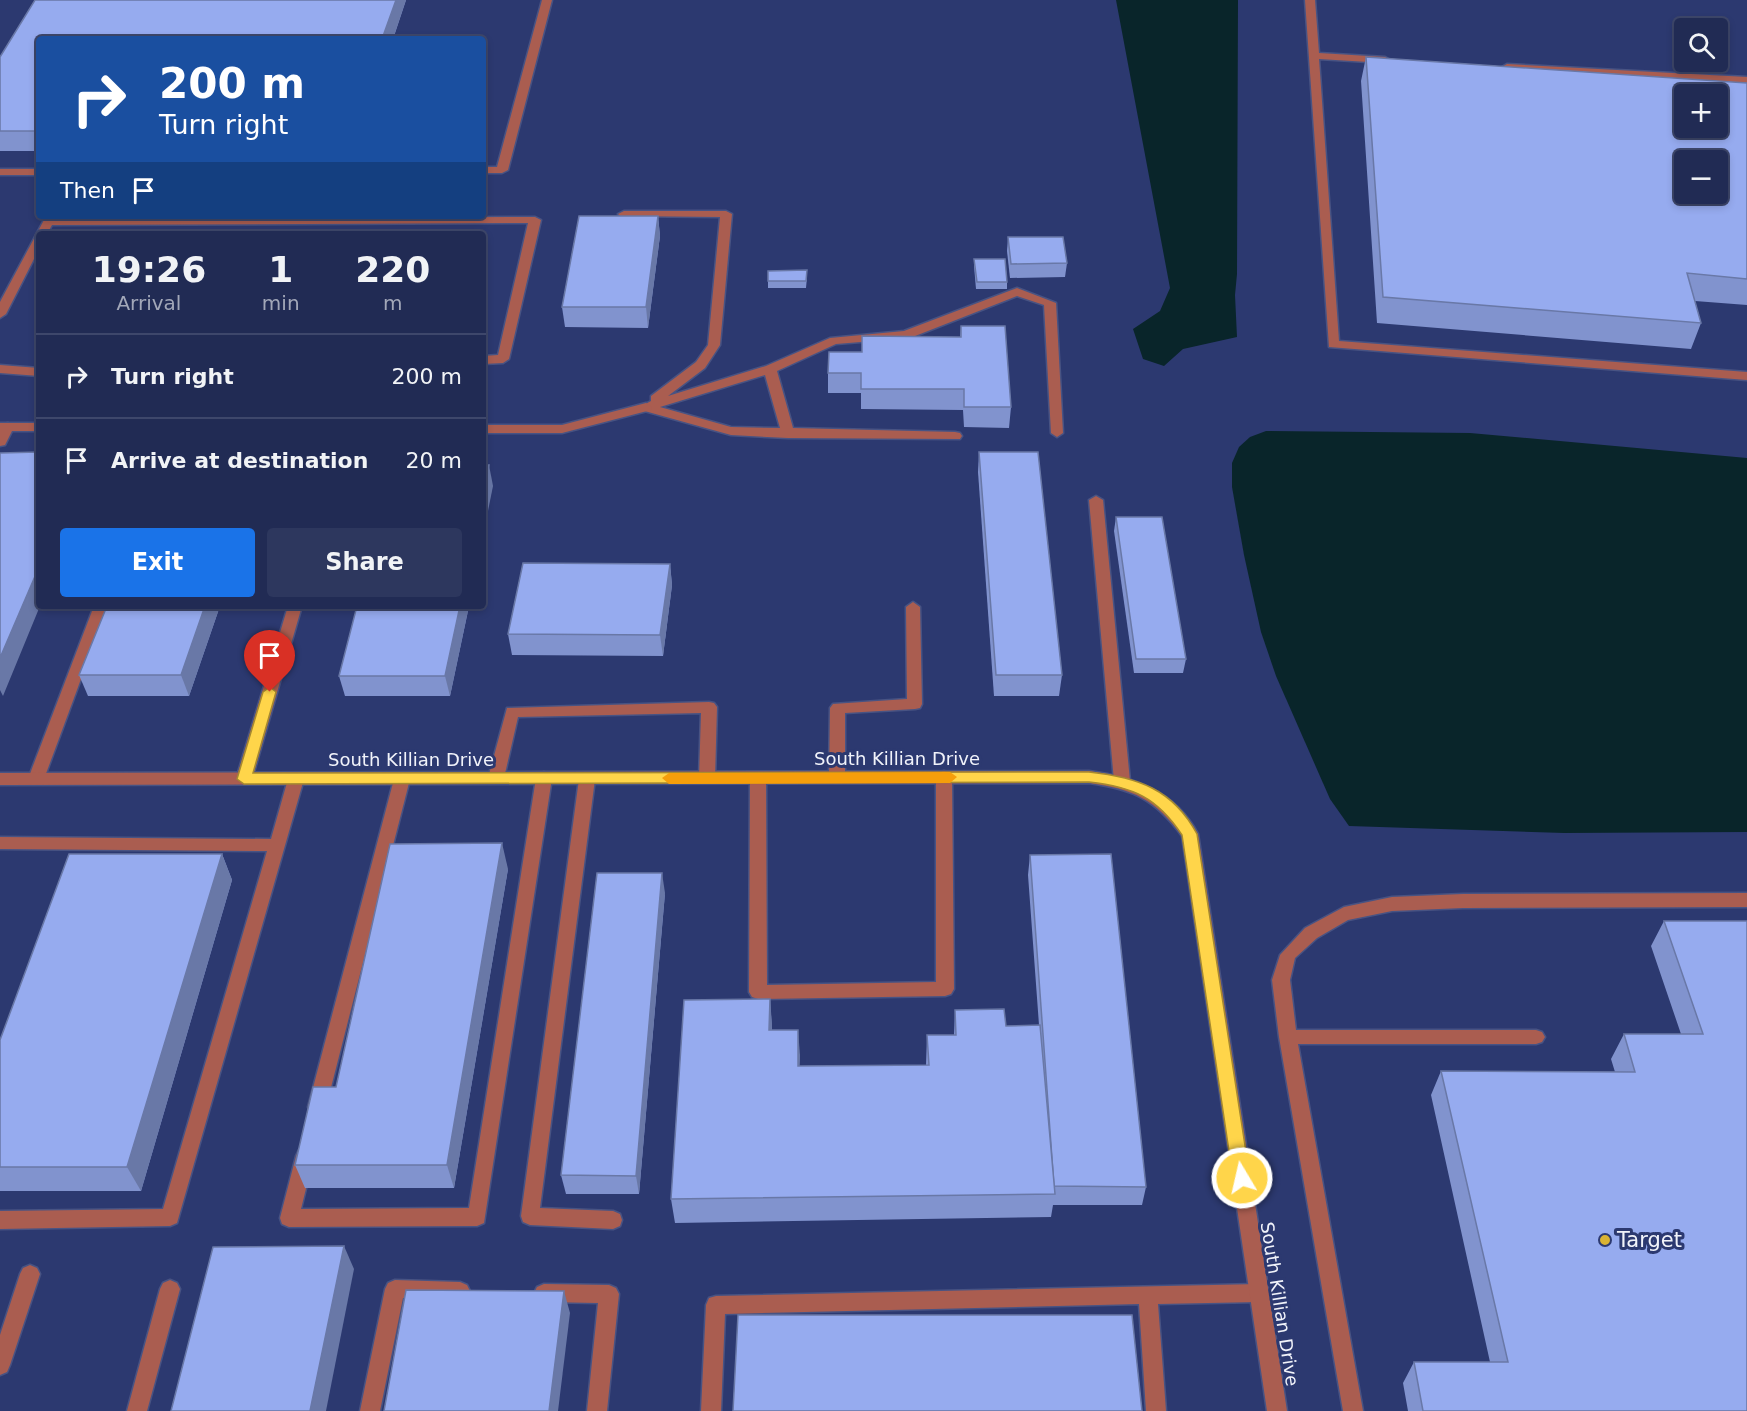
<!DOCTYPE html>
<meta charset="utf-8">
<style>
:root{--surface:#212b54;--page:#2d375e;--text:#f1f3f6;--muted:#a2a7b8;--line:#3e476b;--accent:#1a73e8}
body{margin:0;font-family:"DejaVu Sans",sans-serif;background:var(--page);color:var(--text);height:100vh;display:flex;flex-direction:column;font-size:22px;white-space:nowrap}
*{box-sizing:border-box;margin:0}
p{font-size:20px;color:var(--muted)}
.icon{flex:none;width:33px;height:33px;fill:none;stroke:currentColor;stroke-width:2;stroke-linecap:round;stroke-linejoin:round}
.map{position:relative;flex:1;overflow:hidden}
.details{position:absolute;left:36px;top:231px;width:450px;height:378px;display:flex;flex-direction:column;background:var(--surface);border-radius:6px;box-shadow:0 3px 9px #0003,0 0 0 2px var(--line)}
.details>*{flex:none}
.banner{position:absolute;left:36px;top:36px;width:450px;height:183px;border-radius:6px;box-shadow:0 3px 9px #0003,0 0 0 2px var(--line);background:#1a4fa0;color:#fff;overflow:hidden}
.fabs{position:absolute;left:1674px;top:18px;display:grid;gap:12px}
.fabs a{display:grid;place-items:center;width:54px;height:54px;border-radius:6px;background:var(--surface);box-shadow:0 3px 9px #0003,0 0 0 2px var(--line);font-size:30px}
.pin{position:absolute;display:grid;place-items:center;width:51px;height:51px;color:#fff;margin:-62px -26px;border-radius:50% 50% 50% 0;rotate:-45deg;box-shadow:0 0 6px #0007}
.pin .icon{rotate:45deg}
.me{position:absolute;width:66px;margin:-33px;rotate:351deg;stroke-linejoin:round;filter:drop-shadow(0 0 4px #0008)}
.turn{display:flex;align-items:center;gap:21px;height:126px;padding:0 24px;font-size:27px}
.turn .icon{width:78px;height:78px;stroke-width:2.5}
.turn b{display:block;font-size:42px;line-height:51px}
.then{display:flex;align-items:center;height:57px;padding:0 24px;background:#0003;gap:12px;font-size:22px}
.eta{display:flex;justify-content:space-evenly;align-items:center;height:102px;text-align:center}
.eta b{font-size:36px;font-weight:800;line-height:42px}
.primary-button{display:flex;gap:12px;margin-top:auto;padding:12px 24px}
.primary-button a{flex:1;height:69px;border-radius:6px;background:var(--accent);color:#fff;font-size:24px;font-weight:800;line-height:69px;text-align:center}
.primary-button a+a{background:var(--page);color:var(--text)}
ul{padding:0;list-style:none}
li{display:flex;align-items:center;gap:18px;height:84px;padding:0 24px;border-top:2px solid var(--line)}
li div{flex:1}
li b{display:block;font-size:22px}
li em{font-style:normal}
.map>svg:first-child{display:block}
</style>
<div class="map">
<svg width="1747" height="1411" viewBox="0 0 1747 1411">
<rect width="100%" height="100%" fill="#2c3970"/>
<g fill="#09252a">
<polygon points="1116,0 1238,0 1237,274 1235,295 1237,337 1183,349 1164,366 1143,359 1133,329 1160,311 1170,288"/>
<polygon points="1266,431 1470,433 1747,458 1747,832 1564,833 1349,826 1330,799 1276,676 1261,632 1244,555 1232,487 1232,463 1239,447 1250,437"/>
</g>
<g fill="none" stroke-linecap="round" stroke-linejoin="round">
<g stroke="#485383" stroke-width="3">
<g id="lane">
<polygon points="542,0 552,0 508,170 502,173 483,173 483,167 497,167"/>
<polygon points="1305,0 1315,0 1319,53 1385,57 1390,60 1385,63 1319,59 1339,341 1747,372 1747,380 1329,347"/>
<polygon points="1507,64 1747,77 1747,83 1503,69 1502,67"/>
<rect x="0" y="169" width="39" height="6"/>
<path d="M624 211H726L732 214 720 345 705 368 668 396 766 366 830 338 904 331 1017 288 1056 303 1063 433 1057 437 1051 433 1044 305 1017 296 910 338 836 344 777 371 793 428 955 432 960 433 962 436 960 439 788 438 731 435 641 410 640 407 651 401V396L696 362 708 345 720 217 620 216 618 214ZM765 375 780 428 731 427 660 407Z"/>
<polygon points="535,217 541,220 509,359 503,363 483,364 483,356 498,355 528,223 52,225 47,234 39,234 39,249 6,314 0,318 0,302 44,220 48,219"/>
<polygon points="0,365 39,368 39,376 0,373"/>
<polygon points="8,423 14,427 5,445 0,446 0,430 3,424"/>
<polygon points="1096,496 1103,500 1130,781 1128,785 1116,785 1114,781 1089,500"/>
<polygon points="913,602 920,607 922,704 920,708 915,709 845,713 845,777 842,781 832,781 829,777 830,708 833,704 907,699 906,607"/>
<polygon points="94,606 108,606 44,779 41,783 31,783 28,779"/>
<polygon points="288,606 302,606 252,779 249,783 239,783 236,779"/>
<polygon points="709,702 714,703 717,707 715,778 712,782 702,782 699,778 701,713 518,717 504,778 501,782 491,782 488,778 507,708"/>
<polygon points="944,771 949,773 952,777 954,989 951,994 945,996 758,999 752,997 749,992 750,778 753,774 763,774 766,778 767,985 936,982 936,777 939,773"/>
<polygon points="544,772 549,774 552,778 484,1223 477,1226 289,1227 282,1224 280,1218 296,1156 299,1150 305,1148 311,1150 314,1156 301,1209 469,1208 536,778 539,774"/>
<polygon points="296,773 301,775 304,779 177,1223 170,1226 0,1229 0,1211 163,1209 267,851 0,849 0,837 271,839 288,779 291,775"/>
<polygon points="402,773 407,775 410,779 326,1107 323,1113 317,1115 311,1113 308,1107 394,779 397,775"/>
<polygon points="587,773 592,775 595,779 540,1208 613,1211 620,1214 622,1220 620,1226 613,1229 530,1225 523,1222 521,1216 579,779 582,775"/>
<polygon points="1747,893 1747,907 1463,908 1392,911 1348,920 1317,938 1295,958 1290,980 1296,1030 1536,1030 1542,1032 1545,1037 1542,1042 1536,1044 1298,1044 1363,1411 1343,1411 1279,1037 1272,980 1280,955 1305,928 1344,907 1392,897 1463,894"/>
<polygon points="30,1265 37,1268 40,1274 10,1365 7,1372 0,1375 0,1335 20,1274 23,1268"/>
<polygon points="170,1280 177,1283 180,1289 147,1411 127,1411 160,1289 163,1283"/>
<polygon points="395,1280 460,1282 467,1285 470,1291 467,1297 460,1300 403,1298 380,1411 360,1411 385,1289 388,1283"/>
<polygon points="544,1284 609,1285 616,1288 619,1294 607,1411 587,1411 598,1303 544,1302 537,1299 534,1293 537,1287"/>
<polygon points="1259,1284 1266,1287 1269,1293 1266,1299 1259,1302 1158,1304 1166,1411 1146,1411 1139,1304 725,1314 721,1411 701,1411 706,1305 709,1298 716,1296"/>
</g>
</g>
<g stroke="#485383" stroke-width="3">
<g id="street">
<polygon points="646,403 652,407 651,410 562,433 483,433 483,425 562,425"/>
<rect x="0" y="423" width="39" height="8"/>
<path d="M1089 771C1134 777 1175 791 1198 834L1287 1411H1267L1182 836C1155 799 1133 789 1089 783L0 785V773Z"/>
</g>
</g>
<use href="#lane" fill="#aa5d50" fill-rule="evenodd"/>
<use href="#street" fill="#aa5d50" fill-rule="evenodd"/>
</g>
<g fill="#8193ce">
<polygon points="35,0 406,0 393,39 39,39 39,151 0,151 0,57"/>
<polygon points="1366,57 1747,83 1747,305 1695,301 1701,323 1691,349 1377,323 1361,81"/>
<polygon points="658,216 660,236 648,328 565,327 562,307"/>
<polygon points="1008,237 1067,263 1065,277 1010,278 1007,251"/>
<polygon points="974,259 1007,282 1007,289 976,289 974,266"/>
<polygon points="807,277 806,288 768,288 768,281"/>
<polygon points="961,326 1011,407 1009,428 964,427 963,410 861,409 861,393 828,393 828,373 862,352 960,337"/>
<polygon points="979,452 1062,675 1059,696 994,696 978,472"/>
<polygon points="1116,517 1186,659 1183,673 1134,673 1114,531"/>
<polygon points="670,564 672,585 663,656 512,655 508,634"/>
<polygon points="107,606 220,606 189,696 88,696 79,675"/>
<polygon points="357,606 469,606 450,696 345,696 339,676"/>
<polygon points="222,854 232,880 141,1191 0,1191 0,1040"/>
<polygon points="1030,855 1146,1187 1142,1205 1053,1205 1051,1217 675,1223 671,1199 770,999 772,1030 800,1055 799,1066 926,1065 927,1035 954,1035 955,1010 1006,1026 1039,1025 1028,875"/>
<polygon points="508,869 454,1188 305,1188 295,1165 336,1087"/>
<polygon points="665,893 639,1194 566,1194 561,1175"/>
<polygon points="1664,921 1747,921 1747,1411 1408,1411 1403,1383 1414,1362 1490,1362 1431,1095 1441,1071 1615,1072 1611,1059 1624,1034 1681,1034 1651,946"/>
</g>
<g fill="#6978a7">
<polygon points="396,0 406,0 393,39 382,39"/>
<polygon points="658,216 660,236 648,328 646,307"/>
<polygon points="489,465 493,486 483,536 483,495"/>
<polygon points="670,564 672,585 663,656 660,635"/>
<polygon points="39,567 39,606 40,606 3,696 0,690 0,658"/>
<polygon points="205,606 220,606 189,696 181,675"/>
<polygon points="460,606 469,606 450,696 445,676"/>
<polygon points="502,843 508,869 454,1188 447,1165"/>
<polygon points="222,854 232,880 141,1191 127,1167"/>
<polygon points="662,873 665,893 639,1194 636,1176"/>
<polygon points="770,999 772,1024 771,1055 769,1030"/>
<polygon points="798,1030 800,1055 799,1091 798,1066"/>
<polygon points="344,1246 354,1269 326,1411 310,1411"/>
<polygon points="564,1291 570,1313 558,1411 549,1411"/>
</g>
<g fill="#96abef" stroke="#6978a7" stroke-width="1.5" fill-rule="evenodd">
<polygon points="35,0 396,0 382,39 39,39 39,131 0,131 0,57"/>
<path d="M1366 57 1747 83V279L1687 273 1701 323 1383 297ZM1684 94H1718V128H1684ZM1684 160H1718V194H1684Z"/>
<polygon points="579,216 658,216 646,307 562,307"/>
<polygon points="1008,237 1063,237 1067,263 1011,264"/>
<polygon points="974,259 1005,259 1007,282 977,282"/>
<polygon points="807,270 806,281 768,281 768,271"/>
<polygon points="961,326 1005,326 1011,407 964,407 964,389 861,389 861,373 828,373 829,352 862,352 862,336 961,337"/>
<polygon points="39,452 39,567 0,658 0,453"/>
<polygon points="979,452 1038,452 1062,675 996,675"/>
<polygon points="483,465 489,465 483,495"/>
<polygon points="1116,517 1162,517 1186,659 1136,659"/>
<polygon points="523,563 670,564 660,635 508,634"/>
<polygon points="107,606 205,606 181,675 79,675"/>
<polygon points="357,606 460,606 445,676 339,676"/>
<polygon points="502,843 447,1165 295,1165 313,1087 336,1087 390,844"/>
<polygon points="69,854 222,854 127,1167 0,1167 0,1040"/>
<polygon points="1111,854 1146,1187 1054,1186 1030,855"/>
<polygon points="597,873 662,873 636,1176 561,1175"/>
<polygon points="1664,921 1747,921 1747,1411 1423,1411 1414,1362 1508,1362 1441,1071 1635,1072 1624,1034 1703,1034"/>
<polygon points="770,999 769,1030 798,1030 798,1066 929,1065 927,1035 956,1035 955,1010 1004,1009 1006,1026 1040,1025 1055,1194 671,1199 684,1000"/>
<polygon points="344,1246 310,1411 171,1411 213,1247"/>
<polygon points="406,1290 564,1291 549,1411 384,1411"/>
<polygon points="738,1315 1132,1315 1142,1411 733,1411"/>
</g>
<path fill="#ffd54a" stroke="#a68a30" stroke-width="1.5" d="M270 687 276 692 253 773 1089 772C1137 777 1173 789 1197 834L1250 1178 1248 1183 1242 1186 1236 1183 1233 1178 1182 835C1157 797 1133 787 1089 782L244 784 237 779 263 692Z"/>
<polygon fill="#f59e0b" points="950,772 957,777 950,783 669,784 662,778 669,773"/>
<circle fill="#dab333" stroke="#2c3970" stroke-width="2" cx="1605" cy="1240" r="6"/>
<g text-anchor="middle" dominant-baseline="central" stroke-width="6" stroke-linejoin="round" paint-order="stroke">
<g font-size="18" fill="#f1f3fa" stroke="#2c3970">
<text x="897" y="758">South Killian Drive</text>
<text x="411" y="759">South Killian Drive</text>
<text transform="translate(1280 1304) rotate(81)">South Killian Drive</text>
</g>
<g font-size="21" fill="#f1f3fa" stroke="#2c3970" text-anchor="start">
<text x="1617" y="1240">Target</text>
</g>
</g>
</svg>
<div class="fabs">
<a><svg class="icon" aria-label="search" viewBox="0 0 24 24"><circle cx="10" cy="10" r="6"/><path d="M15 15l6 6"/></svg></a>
<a>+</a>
<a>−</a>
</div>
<div class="pin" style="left:270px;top:692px;background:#d93025"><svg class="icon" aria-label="arrive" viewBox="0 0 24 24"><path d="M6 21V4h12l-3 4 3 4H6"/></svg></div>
<svg class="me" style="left:1242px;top:1178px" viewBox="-20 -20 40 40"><circle r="17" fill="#ffd54a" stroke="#fff" stroke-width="3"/><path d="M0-11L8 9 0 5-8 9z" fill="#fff"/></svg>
<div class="banner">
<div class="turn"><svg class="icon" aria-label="right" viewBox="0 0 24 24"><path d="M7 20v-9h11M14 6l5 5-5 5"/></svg><div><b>200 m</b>Turn right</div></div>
<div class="then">Then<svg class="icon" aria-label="arrive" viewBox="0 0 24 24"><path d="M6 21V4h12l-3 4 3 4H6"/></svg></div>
</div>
<section class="details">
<div class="eta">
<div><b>19:26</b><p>Arrival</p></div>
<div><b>1</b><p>min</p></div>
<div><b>220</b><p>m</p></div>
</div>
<ul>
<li><svg class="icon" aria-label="right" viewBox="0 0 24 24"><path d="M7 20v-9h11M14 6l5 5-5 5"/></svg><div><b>Turn right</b></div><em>200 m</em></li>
<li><svg class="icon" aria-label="arrive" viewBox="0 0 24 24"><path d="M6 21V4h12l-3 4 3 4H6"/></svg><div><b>Arrive at destination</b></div><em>20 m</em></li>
</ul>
<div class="primary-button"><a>Exit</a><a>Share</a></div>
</section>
</div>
